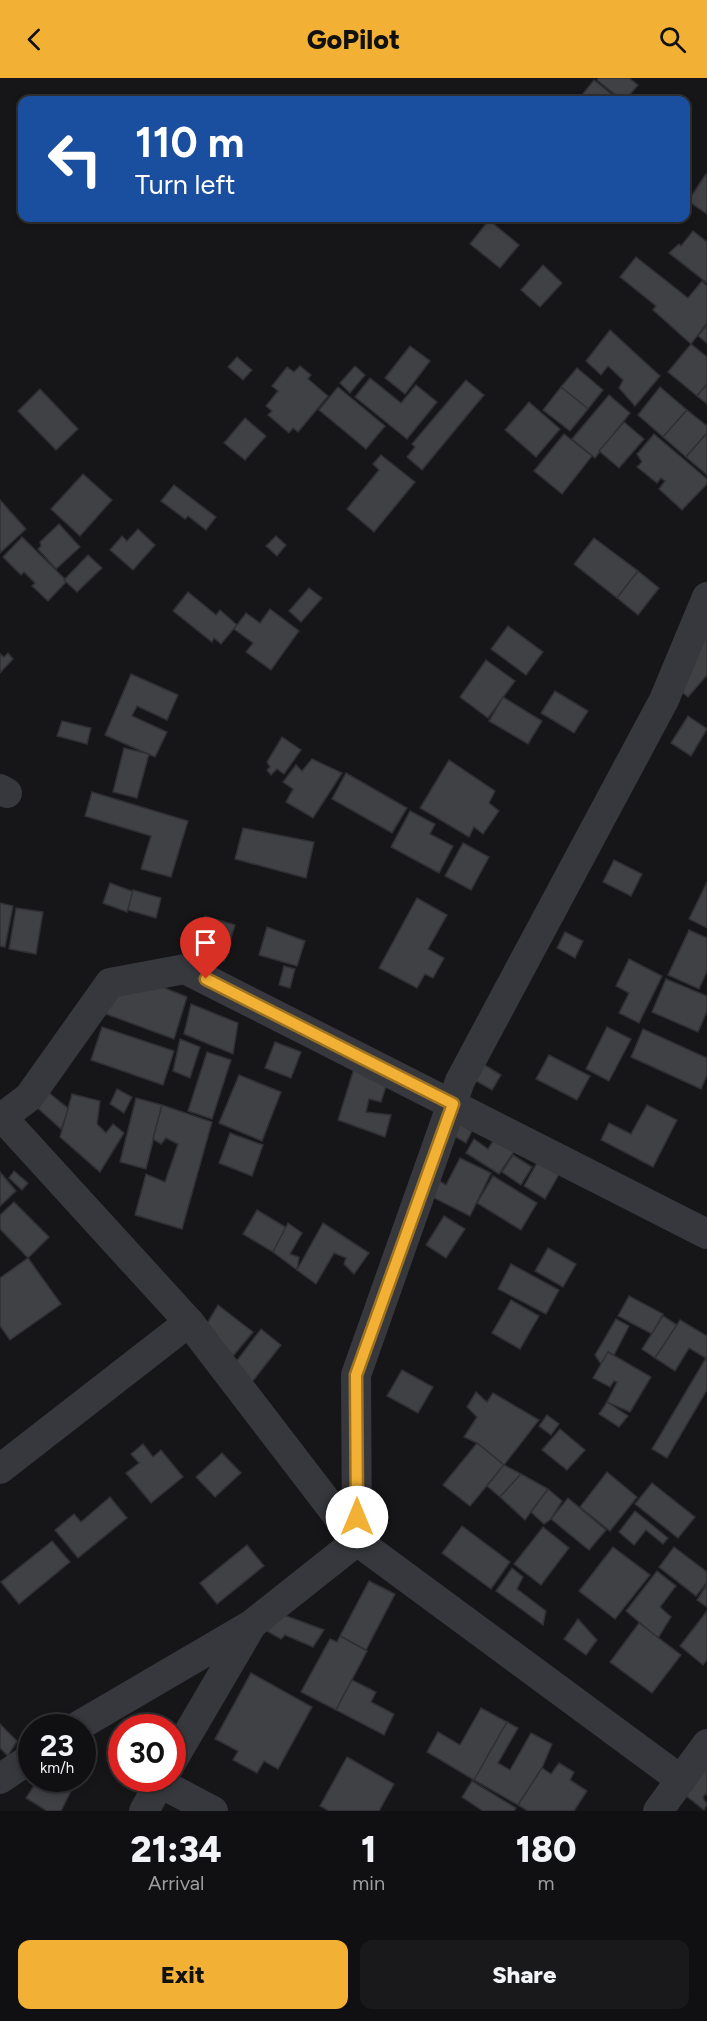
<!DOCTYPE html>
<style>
:root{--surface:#101012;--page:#19191b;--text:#f1f3f6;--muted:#9c9d9f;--line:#303032;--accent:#f2b134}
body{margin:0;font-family:Figtree,sans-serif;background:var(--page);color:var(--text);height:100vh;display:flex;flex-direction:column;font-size:22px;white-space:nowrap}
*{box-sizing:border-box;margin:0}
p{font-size:20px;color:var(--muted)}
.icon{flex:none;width:33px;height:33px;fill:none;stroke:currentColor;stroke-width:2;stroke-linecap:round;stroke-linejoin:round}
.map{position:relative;height:1733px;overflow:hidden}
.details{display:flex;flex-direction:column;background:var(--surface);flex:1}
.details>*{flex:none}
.guide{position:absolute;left:18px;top:18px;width:672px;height:126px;border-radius:12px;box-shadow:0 3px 9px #0003,0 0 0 2px var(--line);background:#1a4fa0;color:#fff;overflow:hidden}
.speed{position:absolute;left:18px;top:1636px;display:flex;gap:12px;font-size:30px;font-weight:700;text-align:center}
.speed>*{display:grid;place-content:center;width:78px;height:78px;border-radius:50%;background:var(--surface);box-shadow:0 3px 9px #0003,0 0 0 2px var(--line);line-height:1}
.speed small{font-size:15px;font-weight:400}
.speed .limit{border:9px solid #d22;background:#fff;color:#111}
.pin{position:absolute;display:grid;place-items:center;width:51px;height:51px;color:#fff;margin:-62px -26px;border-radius:50% 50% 50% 0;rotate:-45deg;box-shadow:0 0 6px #0007}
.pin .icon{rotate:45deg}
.me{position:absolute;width:66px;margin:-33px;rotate:0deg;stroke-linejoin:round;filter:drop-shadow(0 0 4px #0008)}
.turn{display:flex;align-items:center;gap:21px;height:126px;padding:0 18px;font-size:27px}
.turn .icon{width:78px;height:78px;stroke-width:2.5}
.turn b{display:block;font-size:42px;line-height:51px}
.eta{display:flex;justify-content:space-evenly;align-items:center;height:102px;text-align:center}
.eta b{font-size:36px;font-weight:800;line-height:42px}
.cta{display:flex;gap:12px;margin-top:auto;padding:12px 18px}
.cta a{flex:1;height:69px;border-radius:12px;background:var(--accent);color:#111;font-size:24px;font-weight:800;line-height:69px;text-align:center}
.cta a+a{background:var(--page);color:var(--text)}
header{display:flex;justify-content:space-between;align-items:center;height:78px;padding:0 18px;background:var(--accent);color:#111;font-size:27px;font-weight:800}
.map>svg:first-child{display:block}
</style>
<header><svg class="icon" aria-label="back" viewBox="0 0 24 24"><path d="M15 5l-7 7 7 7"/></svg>GoPilot<svg class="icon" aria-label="search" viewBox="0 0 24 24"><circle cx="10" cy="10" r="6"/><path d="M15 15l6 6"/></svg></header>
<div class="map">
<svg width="707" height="1733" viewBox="0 0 707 1733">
<rect width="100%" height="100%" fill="#161618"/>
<g fill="#404145" stroke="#303034" stroke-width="1.5">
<polygon points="599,0 629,0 638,7 625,22 622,22 597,2"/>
<polygon points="594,2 619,22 578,22"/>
<polygon points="706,96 707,97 707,136 688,123"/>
<polygon points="489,142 519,167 500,190 470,166"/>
<polygon points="693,153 707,164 707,205 669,175 679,166 681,168"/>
<polygon points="636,179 688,220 702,203 707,208 707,245 691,266 653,232 656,228 620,199"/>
<polygon points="543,187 562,205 540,229 521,212"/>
<polygon points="707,247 707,265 698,258"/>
<polygon points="610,252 660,298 635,328 619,310 623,302 608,288 601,297 586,283"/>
<polygon points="691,266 707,279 707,306 697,318 668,294"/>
<polygon points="410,268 430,283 405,316 385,300"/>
<polygon points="237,279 252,292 243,302 228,289"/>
<polygon points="300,288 311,297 308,301 328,318 298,354 293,350 289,355 268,337 272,333 266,328 278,313 272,308 287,289 294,294"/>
<polygon points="355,288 365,297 350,315 340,305"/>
<polygon points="577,290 603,312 588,331 561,309"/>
<polygon points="370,300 401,325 416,307 437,324 407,361 355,319"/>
<polygon points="466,302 484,317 422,392 407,379 415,369 412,366"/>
<polygon points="707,306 707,326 697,318"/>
<polygon points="338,309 385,348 366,371 319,332"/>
<polygon points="561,309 588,331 570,353 543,332"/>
<polygon points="660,309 687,332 663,359 638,337"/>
<polygon points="40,311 78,351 56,372 18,333"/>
<polygon points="609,317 630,335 595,380 572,361"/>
<polygon points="529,324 560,351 536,379 505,352"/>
<polygon points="687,332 707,348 707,355 686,379 663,359"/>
<polygon points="245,340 266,358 245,382 224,365"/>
<polygon points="624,344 644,361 619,390 599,373"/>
<polygon points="707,355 707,397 686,379"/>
<polygon points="564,356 592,378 562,416 534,393"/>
<polygon points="654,356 707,401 707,406 682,432 659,411 665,403 661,400 657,405 637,389 642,384 637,376"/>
<polygon points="381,377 415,404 374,454 347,431 379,392 373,386"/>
<polygon points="83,396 112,422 80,458 51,431"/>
<polygon points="174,407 216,439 206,452 188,438 185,441 161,423"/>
<polygon points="0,422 26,451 0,475"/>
<polygon points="59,446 80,469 56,491 38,471 41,468 40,464"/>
<polygon points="138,451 155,467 133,492 110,472 122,458 127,463"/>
<polygon points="276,458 286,467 277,478 266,468"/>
<polygon points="22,459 67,503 48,523 32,508 35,505 24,494 21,497 3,479"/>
<polygon points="594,460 638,493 617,520 574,486"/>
<polygon points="88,477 102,490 77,514 64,502"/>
<polygon points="638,493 659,510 638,537 617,520"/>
<polygon points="309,510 322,520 301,544 289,533"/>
<polygon points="188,514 216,537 220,532 237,547 221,566 214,560 212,564 173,533"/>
<polygon points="270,531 299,553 271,592 246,574 253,565 234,551 246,535 260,545"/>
<polygon points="508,548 543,574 526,597 491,571"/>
<polygon points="707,553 707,597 688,619 662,598"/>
<polygon points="8,575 13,581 0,595 0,576 4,579"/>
<polygon points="486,582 515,603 488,640 460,619"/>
<polygon points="131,596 178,617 167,642 137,628 132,638 167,654 155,679 105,657"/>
<polygon points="555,613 588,633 574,655 541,635"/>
<polygon points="503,619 542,643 528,666 489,643"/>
<polygon points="688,638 707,651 691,678 671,665"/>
<polygon points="62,643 91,650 87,666 57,658"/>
<polygon points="282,659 301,672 284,696 277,691 271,697 267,692 270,689 267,684"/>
<polygon points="124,670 149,676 137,720 113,714"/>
<polygon points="312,681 342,695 313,740 286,724 293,711 283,704 296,687 302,693"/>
<polygon points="449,682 495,713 489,725 499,733 483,756 474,749 469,759 420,730"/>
<polygon points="346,695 407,730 392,755 332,721"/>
<polygon points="92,714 188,743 171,799 141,791 151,758 85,738"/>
<polygon points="410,733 435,746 430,756 453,768 439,795 391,769"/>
<polygon points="243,750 314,764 306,800 235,781"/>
<polygon points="463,765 489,779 471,812 445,798"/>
<polygon points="614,782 642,796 631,818 603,804"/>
<polygon points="707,804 707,850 689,841"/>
<polygon points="110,805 134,814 127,834 103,825"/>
<polygon points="133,812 161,820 156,840 128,832"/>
<polygon points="417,820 447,837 428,871 444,880 433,900 425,896 417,910 379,890"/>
<polygon points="0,825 13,828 5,869 0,868"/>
<polygon points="16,830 43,834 36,876 9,871"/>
<polygon points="205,838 235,847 224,883 194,874"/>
<polygon points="267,849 305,863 297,888 259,877"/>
<polygon points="689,852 707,860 707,893 699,911 668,897"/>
<polygon points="565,854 583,863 575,880 557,870"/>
<polygon points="629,881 662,898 639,945 619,935 629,915 616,908"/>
<polygon points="284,888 295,891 290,910 279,907"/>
<polygon points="120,892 187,919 174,961 106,936"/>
<polygon points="666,901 707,918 707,933 698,954 652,934"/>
<polygon points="191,926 238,945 233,976 184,956"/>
<polygon points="102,949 174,973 163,1007 91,982"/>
<polygon points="607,949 631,961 609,1003 586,991"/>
<polygon points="643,951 707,980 707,997 701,1011 631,979"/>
<polygon points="180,961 200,969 190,1000 173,993"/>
<polygon points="275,964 301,974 291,1000 265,990"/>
<polygon points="207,974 231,982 212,1041 188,1033"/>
<polygon points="549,977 590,998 577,1022 536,1001"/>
<polygon points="478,983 501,997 492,1012 469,999"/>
<polygon points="356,984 389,999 381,1024 369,1021 366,1034 391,1037 385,1059 338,1042"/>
<polygon points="239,997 281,1014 262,1063 219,1045"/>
<polygon points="43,1010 69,1031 61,1051 32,1025"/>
<polygon points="117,1011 132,1019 124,1035 110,1026"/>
<polygon points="72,1016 100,1023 97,1046 106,1055 113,1046 124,1055 100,1094 60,1059"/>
<polygon points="136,1020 162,1027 146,1091 120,1084"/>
<polygon points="162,1027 212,1044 182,1151 135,1137 146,1096 165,1104 178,1066 166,1060 161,1066 153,1061"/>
<polygon points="647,1027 677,1042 653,1089 601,1062 609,1045 631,1056"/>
<polygon points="458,1045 472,1053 466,1065 452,1057"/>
<polygon points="499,1054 519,1066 499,1096 466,1075 474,1061 488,1071"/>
<polygon points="230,1055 263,1067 252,1098 219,1085"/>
<polygon points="542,1076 563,1089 545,1121 524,1108"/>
<polygon points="513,1077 532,1089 521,1107 502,1094"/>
<polygon points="460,1080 491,1095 470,1138 430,1118 438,1102 446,1107"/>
<polygon points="14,1093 28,1105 22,1112 9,1100"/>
<polygon points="0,1094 16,1113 0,1128"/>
<polygon points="493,1098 537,1125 521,1152 477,1125"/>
<polygon points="14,1124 49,1159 28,1180 0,1151 0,1137"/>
<polygon points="257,1132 287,1150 273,1174 243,1156"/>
<polygon points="444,1138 465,1151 446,1180 426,1167"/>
<polygon points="288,1145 302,1155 290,1176 299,1179 297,1192 273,1174"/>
<polygon points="323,1145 369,1175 354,1196 344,1186 346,1180 334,1175 316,1206 297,1192"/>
<polygon points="548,1170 576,1186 563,1209 535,1193"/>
<polygon points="28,1180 61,1226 10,1262 0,1248 0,1200"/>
<polygon points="511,1186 559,1212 546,1236 498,1211"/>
<polygon points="629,1218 663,1236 652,1256 618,1238"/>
<polygon points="511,1222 539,1238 520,1271 492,1255"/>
<polygon points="218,1227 253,1254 233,1278 206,1247"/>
<polygon points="663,1238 677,1247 655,1280 642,1271"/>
<polygon points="616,1241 629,1248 614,1277 608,1274 601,1286 595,1277"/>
<polygon points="680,1242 707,1258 707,1312 667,1380 652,1371 706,1280 689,1270 675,1293 655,1280"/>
<polygon points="261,1251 281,1267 252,1304 232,1289"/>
<polygon points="608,1274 651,1299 630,1334 607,1324 617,1304 614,1303 610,1309 593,1300"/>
<polygon points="402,1292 433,1309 418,1335 387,1318"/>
<polygon points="476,1314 487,1324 493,1315 539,1342 504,1387 477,1365 464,1359 477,1339 467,1329"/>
<polygon points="607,1324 628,1338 619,1349 599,1336"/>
<polygon points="547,1337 559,1346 551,1357 539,1348"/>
<polygon points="560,1351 585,1372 567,1392 542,1372"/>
<polygon points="477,1365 504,1387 470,1428 443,1407"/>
<polygon points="143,1366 153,1379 161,1372 183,1399 151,1425 126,1395 139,1385 131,1376"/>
<polygon points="222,1375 241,1395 215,1419 196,1399"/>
<polygon points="504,1387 521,1396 500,1419 487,1408"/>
<polygon points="607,1394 637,1419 610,1453 580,1429"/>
<polygon points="521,1396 548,1411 525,1442 500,1419"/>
<polygon points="652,1405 695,1439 678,1460 635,1426"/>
<polygon points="548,1411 562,1423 551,1441 544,1446 531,1434"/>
<polygon points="110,1419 127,1440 78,1480 55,1452 74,1436 81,1444"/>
<polygon points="568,1420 606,1452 589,1472 551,1441"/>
<polygon points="635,1433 668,1460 663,1466 646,1452 634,1467 619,1454"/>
<polygon points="462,1448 510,1484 491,1511 442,1475"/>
<polygon points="543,1449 569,1470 541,1507 514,1486"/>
<polygon points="52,1463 70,1484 19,1526 1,1504"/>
<polygon points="247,1467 264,1488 217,1526 200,1505"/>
<polygon points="613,1469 650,1497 615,1541 579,1513"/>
<polygon points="674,1469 707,1494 707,1504 696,1518 659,1489"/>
<polygon points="512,1490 523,1499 517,1511 546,1533 543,1547 496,1513"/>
<polygon points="657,1493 676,1508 660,1529 671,1539 658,1560 626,1533"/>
<polygon points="369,1503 395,1516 366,1572 340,1558"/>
<polygon points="707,1506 707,1529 697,1522"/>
<polygon points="707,1533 707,1582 703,1587 680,1568"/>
<polygon points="281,1536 324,1552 313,1569 285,1557 281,1561 267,1553"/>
<polygon points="578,1541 597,1562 586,1577 564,1561"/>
<polygon points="639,1545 681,1577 652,1615 610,1584"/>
<polygon points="340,1558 367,1573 336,1632 301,1614 330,1561 337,1564"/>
<polygon points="251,1595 312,1629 278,1691 264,1683 257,1695 233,1682 238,1673 215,1661"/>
<polygon points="352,1602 376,1614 371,1624 394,1636 384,1657 336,1632"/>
<polygon points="481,1630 507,1644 474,1702 427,1674 438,1654 460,1667"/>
<polygon points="507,1644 518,1650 498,1685 510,1692 531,1655 552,1666 542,1690 518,1727 474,1702"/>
<polygon points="0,1646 17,1663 8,1678 0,1670"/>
<polygon points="707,1676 707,1717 705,1716 703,1720 707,1726 704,1732 680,1713"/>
<polygon points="347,1679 394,1706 379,1733 329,1733 320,1728"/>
<polygon points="559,1685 574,1694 570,1702 587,1713 574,1733 528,1733 518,1727 542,1690 551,1696"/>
<polygon points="55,1701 77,1701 61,1733 47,1733 26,1720 36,1705 50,1711"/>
<polygon points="472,1703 516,1730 514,1733 483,1733 462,1719"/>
</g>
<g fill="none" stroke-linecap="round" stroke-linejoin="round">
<g stroke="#37383d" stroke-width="30">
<polyline points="0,711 7,715"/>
<polyline points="2,1039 189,1244 357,1463 681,1702"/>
<polyline points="0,1041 29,1019 110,905 185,891 707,1156"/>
<polyline points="0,1391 189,1244"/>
<polyline points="75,1650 251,1547 357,1463 356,1297 460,1003 664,622 707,519"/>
<polyline points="172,1683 251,1548"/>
<polyline points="0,1701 32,1679"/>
<polyline points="160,1705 213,1733"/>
<polyline points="144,1733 162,1701"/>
<polyline points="658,1733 707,1666"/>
</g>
</g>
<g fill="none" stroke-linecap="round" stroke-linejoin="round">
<g stroke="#9d7322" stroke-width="15">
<polyline id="route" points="206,901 453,1026 356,1297 357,1439"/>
</g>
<use href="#route" stroke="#f2b134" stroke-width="10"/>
</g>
</svg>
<div class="speed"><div>23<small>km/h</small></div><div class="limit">30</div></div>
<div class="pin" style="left:206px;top:901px;background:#d93025"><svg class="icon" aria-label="arrive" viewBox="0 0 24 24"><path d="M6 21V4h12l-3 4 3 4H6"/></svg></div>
<svg class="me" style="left:357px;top:1439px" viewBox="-20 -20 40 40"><circle r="19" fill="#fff"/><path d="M0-13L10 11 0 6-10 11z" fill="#f2b134"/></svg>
<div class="guide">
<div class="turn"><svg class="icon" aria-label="left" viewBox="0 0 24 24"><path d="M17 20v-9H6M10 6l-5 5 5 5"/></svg><div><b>110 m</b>Turn left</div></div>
</div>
</div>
<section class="details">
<div class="eta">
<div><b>21:34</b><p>Arrival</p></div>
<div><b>1</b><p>min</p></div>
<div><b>180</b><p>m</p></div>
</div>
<div class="cta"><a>Exit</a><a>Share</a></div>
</section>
